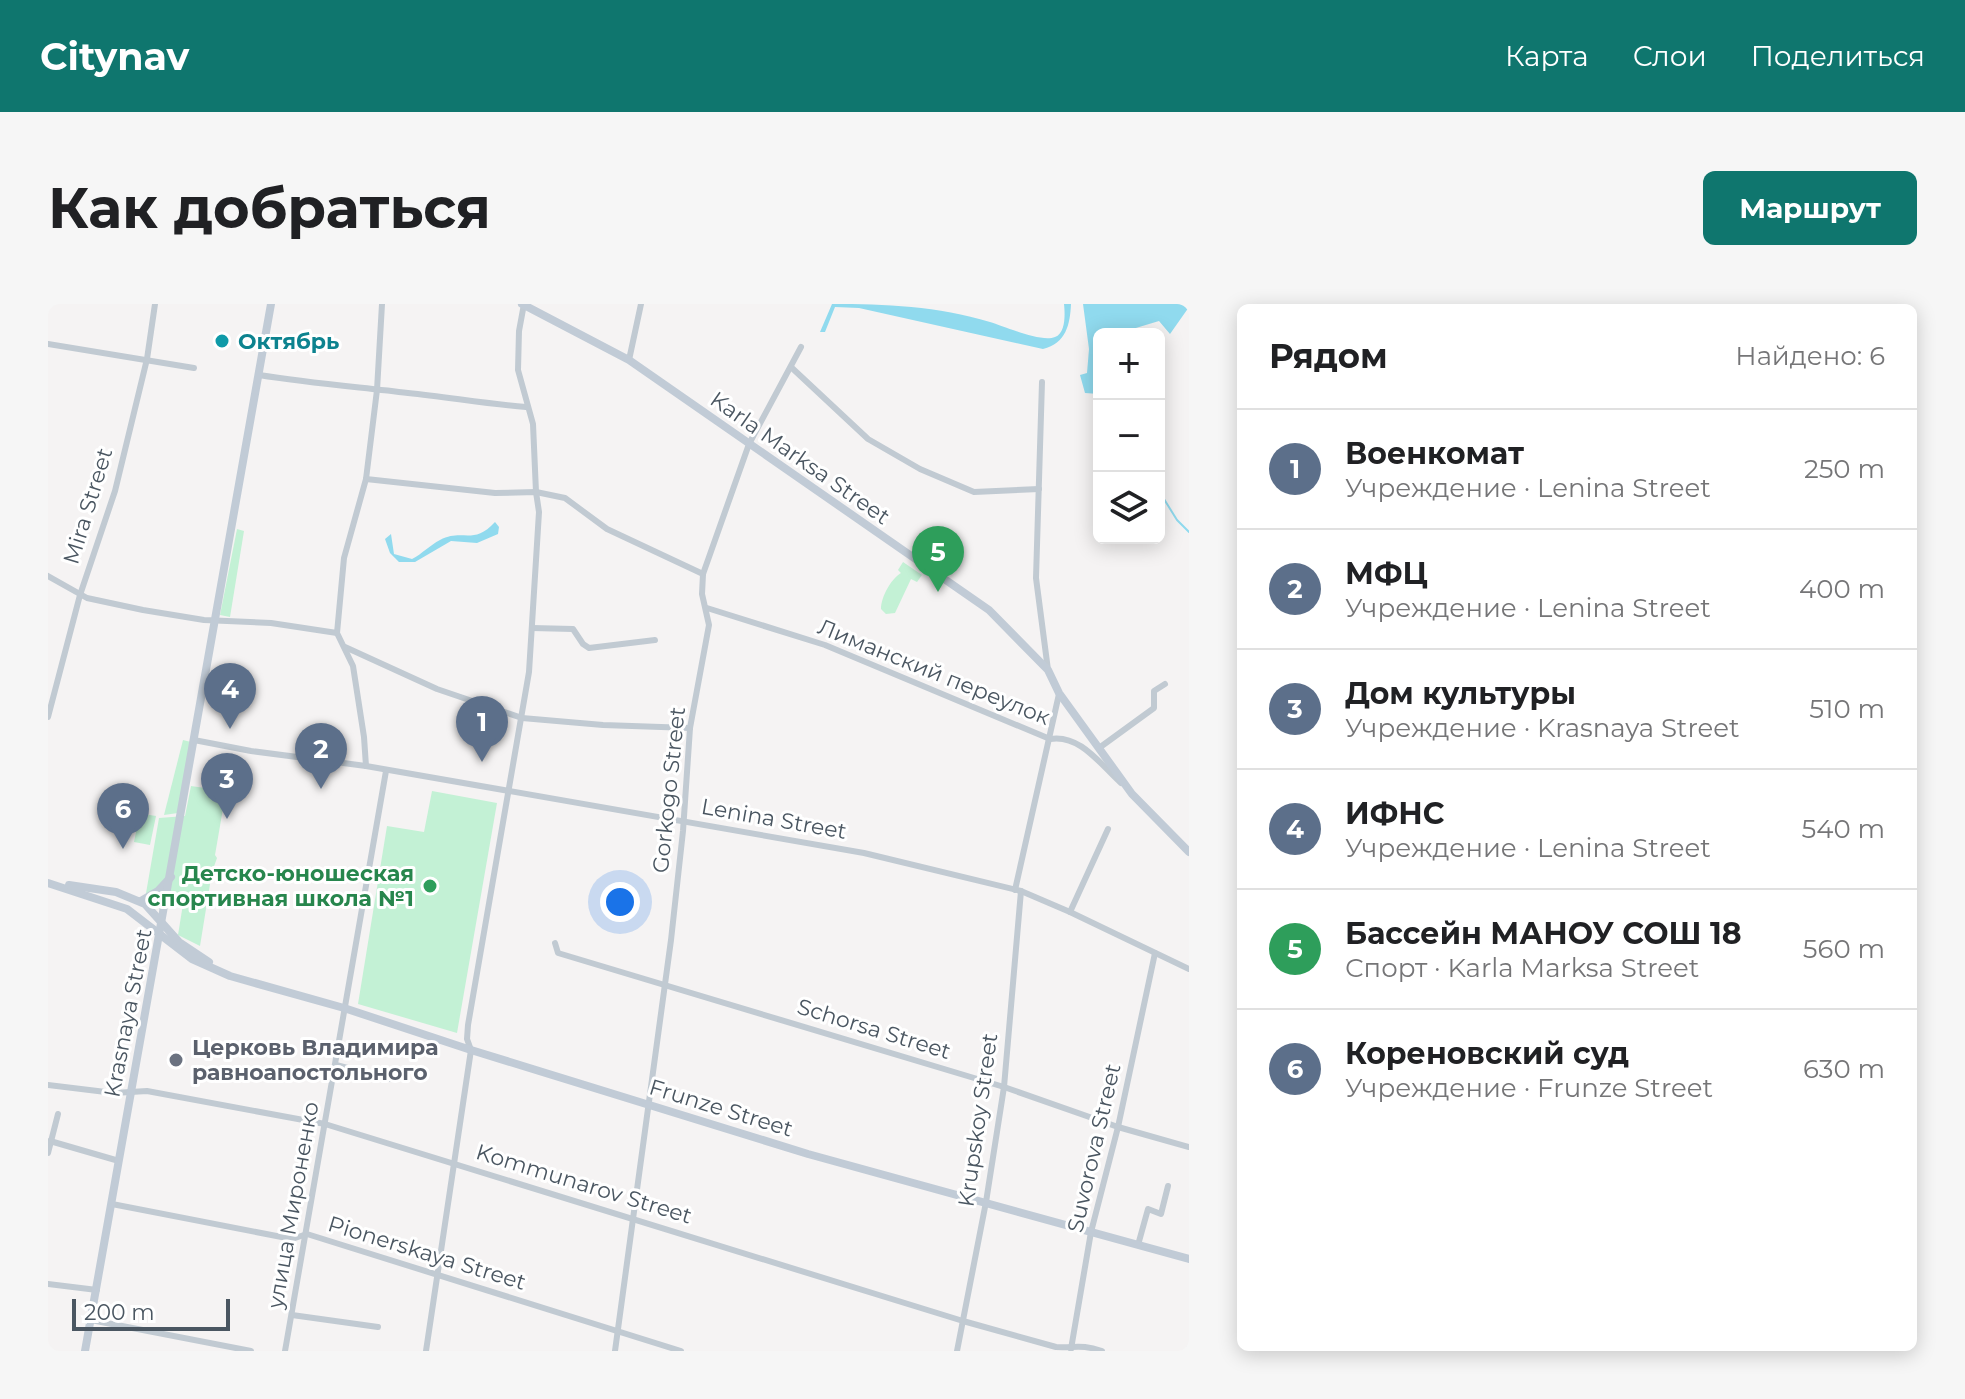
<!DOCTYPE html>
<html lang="ru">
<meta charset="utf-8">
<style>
body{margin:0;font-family:Montserrat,sans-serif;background:#f6f6f6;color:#202124}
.controls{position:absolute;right:24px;top:24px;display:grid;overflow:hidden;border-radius:12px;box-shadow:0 4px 20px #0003}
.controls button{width:72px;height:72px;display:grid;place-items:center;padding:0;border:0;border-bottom:2px solid #e0e0e0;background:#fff;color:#202124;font:40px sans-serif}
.scale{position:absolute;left:24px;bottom:20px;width:158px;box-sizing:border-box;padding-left:8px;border:4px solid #4a5661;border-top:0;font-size:22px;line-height:28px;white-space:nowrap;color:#4a5661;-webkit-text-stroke:6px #fff;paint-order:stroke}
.you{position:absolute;left:572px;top:598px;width:28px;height:28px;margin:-20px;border:6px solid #fff;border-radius:50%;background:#1a73e8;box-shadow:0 0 0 12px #1a73e833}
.badge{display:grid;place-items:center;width:52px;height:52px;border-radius:50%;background:#0f766e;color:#fff;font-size:26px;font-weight:700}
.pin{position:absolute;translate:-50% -66px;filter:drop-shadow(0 2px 4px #0008)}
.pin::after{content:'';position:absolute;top:42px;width:28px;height:24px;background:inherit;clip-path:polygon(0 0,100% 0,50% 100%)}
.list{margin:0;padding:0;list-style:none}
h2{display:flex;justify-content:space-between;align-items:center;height:104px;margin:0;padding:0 32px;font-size:34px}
h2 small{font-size:26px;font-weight:400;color:#757577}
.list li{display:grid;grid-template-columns:52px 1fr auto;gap:24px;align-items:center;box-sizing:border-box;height:120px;padding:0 32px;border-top:2px solid #e0e0e0}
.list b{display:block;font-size:30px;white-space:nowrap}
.list p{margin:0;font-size:26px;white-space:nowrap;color:#757577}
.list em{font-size:26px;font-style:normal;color:#757577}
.icon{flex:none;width:44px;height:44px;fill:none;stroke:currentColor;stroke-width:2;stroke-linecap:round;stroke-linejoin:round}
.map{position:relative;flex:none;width:1141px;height:1047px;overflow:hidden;border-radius:12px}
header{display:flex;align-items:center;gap:48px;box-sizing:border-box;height:112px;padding:0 40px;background:#0f766e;color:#fff}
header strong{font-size:38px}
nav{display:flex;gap:44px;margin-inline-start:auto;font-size:28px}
.intro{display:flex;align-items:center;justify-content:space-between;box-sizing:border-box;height:192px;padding:0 48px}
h1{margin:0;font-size:56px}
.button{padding:20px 36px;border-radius:12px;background:#0f766e;color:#fff;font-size:28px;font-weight:700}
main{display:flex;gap:48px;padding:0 48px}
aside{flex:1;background:#fff;border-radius:12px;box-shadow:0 4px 20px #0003}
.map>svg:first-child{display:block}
.green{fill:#c3f1d5}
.water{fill:#90daee}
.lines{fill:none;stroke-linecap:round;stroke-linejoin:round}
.stream{stroke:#90daee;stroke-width:2}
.minor{stroke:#c1cad2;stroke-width:6}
.secondary{stroke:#c1cbd6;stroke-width:8}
.culture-dot{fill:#0f9aa8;stroke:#fff;stroke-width:3}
.leisure-dot{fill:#2e9e5b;stroke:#fff;stroke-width:3}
.worship-dot{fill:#6b7280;stroke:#fff;stroke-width:3}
.labels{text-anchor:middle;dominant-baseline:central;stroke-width:6;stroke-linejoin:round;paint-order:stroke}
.culture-label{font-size:22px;font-weight:bold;fill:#0d838f;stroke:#fff;text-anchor:start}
.street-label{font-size:22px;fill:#4a5661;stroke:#fff}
.leisure-label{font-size:22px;font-weight:bold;fill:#27864d;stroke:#fff;text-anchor:end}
.worship-label{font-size:22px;font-weight:bold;fill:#5b616d;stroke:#fff;text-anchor:start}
</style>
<header>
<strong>Citynav</strong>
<nav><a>Карта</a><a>Слои</a><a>Поделиться</a></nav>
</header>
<div class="intro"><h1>Как добраться</h1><a class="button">Маршрут</a></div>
<main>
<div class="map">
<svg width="1141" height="1047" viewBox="0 0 1141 1047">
<rect width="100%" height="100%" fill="#f5f3f3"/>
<g class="green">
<polygon points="189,225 196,227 182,313 172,311"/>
<path d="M855,258L874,271L869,278L863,275L847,309L838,310L833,305C833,293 843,275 853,269L850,266Z"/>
<polygon points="135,436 143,438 130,509 116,511"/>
<polygon points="143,482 178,487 167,551 169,554 164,568 152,642 130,631 135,600 117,595 116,600 97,595 111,514 137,512"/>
<polygon points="384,487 449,499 409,729 310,700 339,522 376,528"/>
<polygon points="89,509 108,512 102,541 86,538 88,528 70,526 72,514 87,516"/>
</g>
<g class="water">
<path d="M784,0C837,0 890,2 942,18C956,22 993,39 1007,33C1018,29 1017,9 1016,0H1023C1022,21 1018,39 995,45L811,4L787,3L777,28H772Z"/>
<polygon points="1035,0 1141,0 1141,3 1122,30 1111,17 1068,30 1051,30 1051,90 1037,89 1032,71 1039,69 1041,45"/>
<path d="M447,218L451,223L450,230L429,239L403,237L367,258H351L342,249L337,235L343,230L346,250L364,255C374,250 382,241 392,236C415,224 425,242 447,218Z"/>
</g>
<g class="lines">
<polyline class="stream" points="1111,187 1129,216 1141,228"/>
<g class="minor">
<polyline points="0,40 146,64"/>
<polyline points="581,56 593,0"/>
<polyline points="744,64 820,135 872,165 926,188 991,185"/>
<path d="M211,71C261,79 310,83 360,89C400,93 438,100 478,103"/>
<polyline points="994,78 988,274 1000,366"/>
<polyline points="318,175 447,189 488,188 517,194 559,225 655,270"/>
<polyline points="0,272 39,294 95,306 156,316 223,319 289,329"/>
<path d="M659,304L777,341L1002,435C1032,430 1052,460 1073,479"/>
<polyline points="484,324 525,325 535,340 541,344 607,336"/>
<polyline points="297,343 389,385 474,414 555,421 642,424"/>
<polyline points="0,413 32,291 67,187 99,55 107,0"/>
<polyline points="146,436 203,447 318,462 816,549 973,587 1022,608 1141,665"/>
<polyline points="1051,444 1106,404 1106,387 1117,380"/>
<polyline points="318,462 316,433 305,362 289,329 296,254 318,175 329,86 334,0"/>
<polyline points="967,586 1011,390"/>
<polyline points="1022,608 1060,525"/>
<polyline points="507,639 510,649 956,783 1070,823 1141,843"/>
<polyline points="288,761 342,775"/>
<path d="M0,781L66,789L99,787L277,820L915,1017L1008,1043C1028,1044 1033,1040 1054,1047"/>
<polyline points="2,837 71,857"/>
<polyline points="0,849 10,810"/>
<polyline points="64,900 244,935 259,930 633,1047"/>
<polyline points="1090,941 1100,905 1113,910 1120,882"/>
<polyline points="0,980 49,986"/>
<polyline points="244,1011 330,1023"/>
<polyline points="43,1016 203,1047"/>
<polyline points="1023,1045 1043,928 1070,823 1107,649"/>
<polyline points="237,1047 338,467"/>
<polyline points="378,1047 423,746 419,735 420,721 481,368 491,208 488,188 485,120 470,66 471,27 476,0"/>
<polyline points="567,1047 623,636 635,527 642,424 661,321 654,290 655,270 701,140 753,43"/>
<polyline points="909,1047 938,898 956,783 973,587"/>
<polyline points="1141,1047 1141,1045"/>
</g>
<g class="secondary">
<polyline points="474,0 581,56 941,306 1000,366 1011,389 1084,490 1141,548"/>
<polyline points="0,579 79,605 144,655 182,672 296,704 423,746 760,850 1141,955"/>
<polyline points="21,581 68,588 97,600 131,638 161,658"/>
<polyline points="93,597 110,587 123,573"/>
<polyline points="37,1047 223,0"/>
</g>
</g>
<circle class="culture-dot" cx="174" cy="37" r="8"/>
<circle class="leisure-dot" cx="382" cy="582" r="8"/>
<circle class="worship-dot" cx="128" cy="756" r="8"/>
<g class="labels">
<g class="culture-label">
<text x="190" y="37">Октябрь</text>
</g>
<g class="street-label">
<text transform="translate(752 154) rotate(35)">Karla Marksa Street</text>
<text transform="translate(40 202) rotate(-73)">Mira Street</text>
<text transform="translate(886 368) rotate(22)">Лиманский переулок</text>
<text transform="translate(621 486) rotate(-84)">Gorkogo Street</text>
<text transform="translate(726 515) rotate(10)">Lenina Street</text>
<text transform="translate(80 709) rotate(-79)">Krasnaya Street</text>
<text transform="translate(826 725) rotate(17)">Schorsa Street</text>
<text transform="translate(673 804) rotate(17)">Frunze Street</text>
<text transform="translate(930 816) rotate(-82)">Krupskoy Street</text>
<text transform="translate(1046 844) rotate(-77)">Suvorova Street</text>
<text transform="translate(536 880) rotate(17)">Kommunarov Street</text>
<text transform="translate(245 901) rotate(-80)">улица Мироненко</text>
<text transform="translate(379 949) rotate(17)">Pionerskaya Street</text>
</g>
<g class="leisure-label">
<text x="366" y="569">Детско-юношеская<tspan x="366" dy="25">спортивная школа №1</tspan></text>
</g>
<g class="worship-label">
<text x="144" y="743">Церковь Владимира<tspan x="144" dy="25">равноапостольного</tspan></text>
</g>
</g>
</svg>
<div class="controls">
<button>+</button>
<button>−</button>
<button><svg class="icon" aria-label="layers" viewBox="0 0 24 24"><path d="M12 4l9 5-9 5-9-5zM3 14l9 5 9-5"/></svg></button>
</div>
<div class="scale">200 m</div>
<div class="you"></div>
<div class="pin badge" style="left:434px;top:458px;background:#5c6f8a">1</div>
<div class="pin badge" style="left:273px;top:485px;background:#5c6f8a">2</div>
<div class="pin badge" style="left:179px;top:515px;background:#5c6f8a">3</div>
<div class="pin badge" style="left:182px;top:425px;background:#5c6f8a">4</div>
<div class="pin badge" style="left:890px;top:288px;background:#2e9e5b">5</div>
<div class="pin badge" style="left:75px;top:545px;background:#5c6f8a">6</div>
</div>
<aside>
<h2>Рядом<small>Найдено: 6</small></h2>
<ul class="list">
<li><span class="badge" style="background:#5c6f8a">1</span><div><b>Военкомат</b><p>Учреждение · Lenina Street</p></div><em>250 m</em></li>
<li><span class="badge" style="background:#5c6f8a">2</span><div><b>МФЦ</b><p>Учреждение · Lenina Street</p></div><em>400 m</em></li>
<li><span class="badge" style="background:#5c6f8a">3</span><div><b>Дом культуры</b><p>Учреждение · Krasnaya Street</p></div><em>510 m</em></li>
<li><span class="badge" style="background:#5c6f8a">4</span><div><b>ИФНС</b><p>Учреждение · Lenina Street</p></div><em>540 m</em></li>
<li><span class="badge" style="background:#2e9e5b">5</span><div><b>Бассейн МАНОУ СОШ 18</b><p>Спорт · Karla Marksa Street</p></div><em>560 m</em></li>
<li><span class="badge" style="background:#5c6f8a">6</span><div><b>Кореновский суд</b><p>Учреждение · Frunze Street</p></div><em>630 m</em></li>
</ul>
</aside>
</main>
